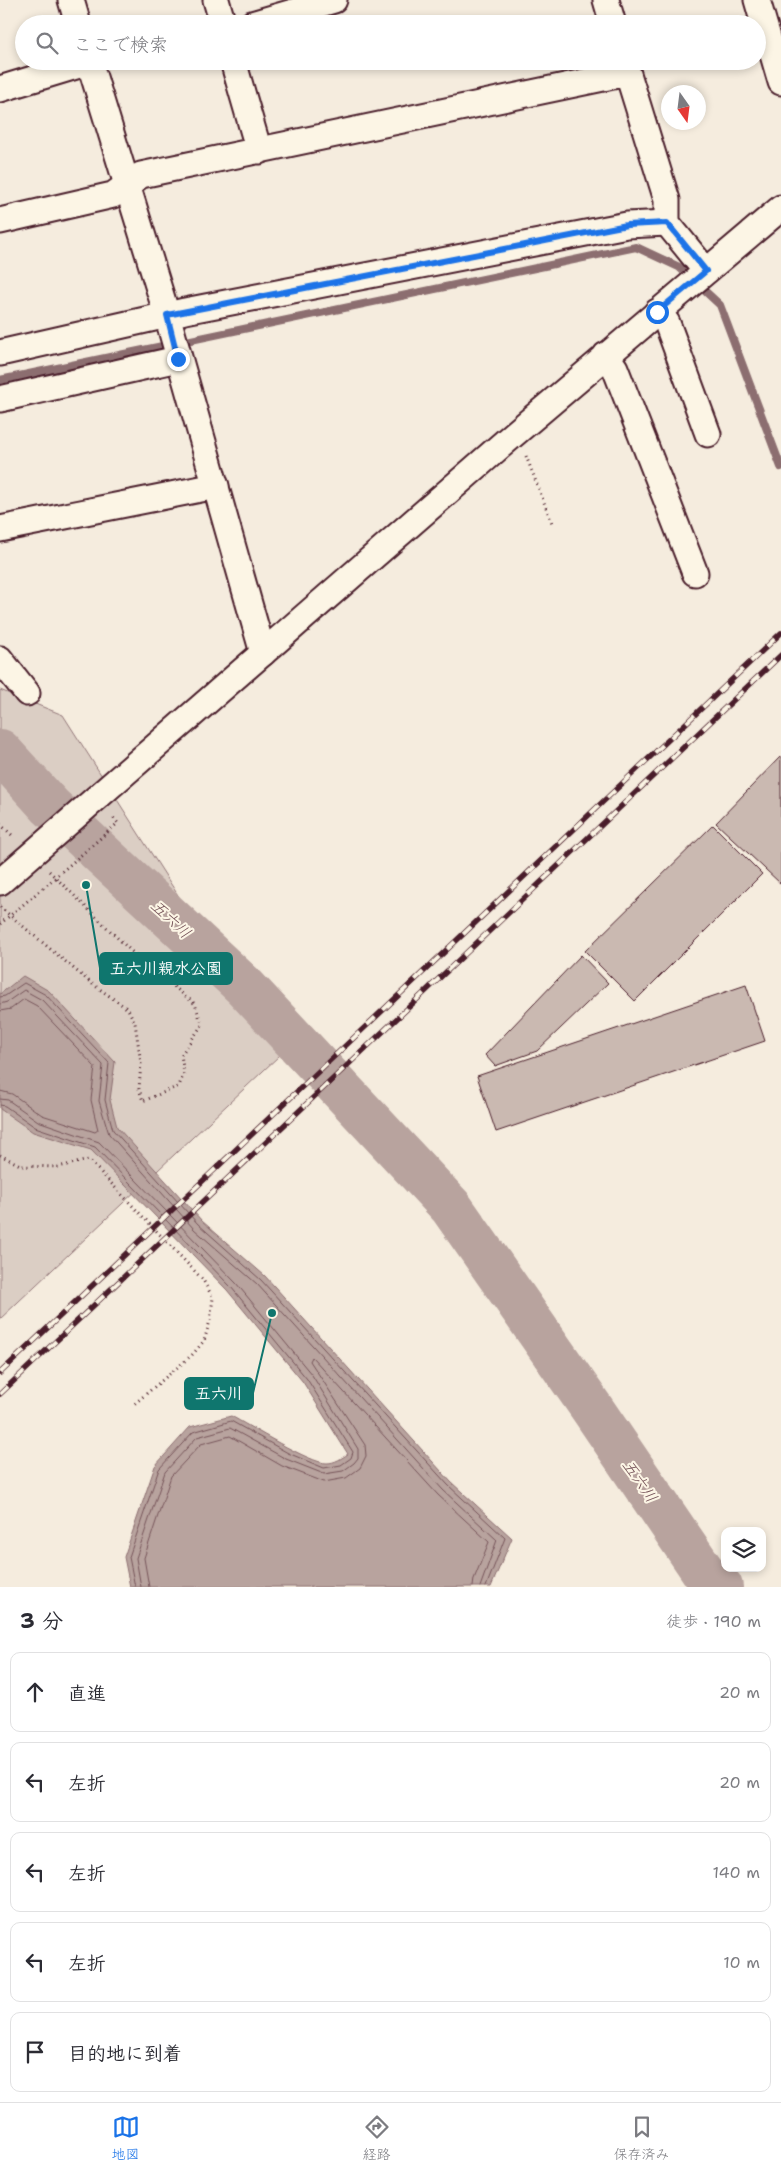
<!DOCTYPE html>
<html lang="ja">
<meta charset="utf-8">
<style>
body{margin:0;font-family:"Shantell Sans","Klee One",sans-serif;background:#f2f2f3;color:#2b2b33}
.controls{position:absolute;right:15px;bottom:15px;display:grid;overflow:hidden;border-radius:10px;box-shadow:0 2px 8px #0003}
.controls button{width:45px;height:45px;display:grid;place-items:center;padding:0;border:0;border-bottom:1px solid #e1e1e2;background:#fff;color:#2b2b33;font:25px sans-serif}
.compass{position:absolute;left:661px;top:85px;width:45px;height:45px;border-radius:50%;background:#fff;box-shadow:0 2px 8px #0003;rotate:166deg}
.stop{position:absolute;width:15px;height:15px;margin:-11px;border:4px solid #1a73e8;border-radius:50%;background:#fff}
.stop.end{background:#1a73e8;border-color:#fff;box-shadow:0 1px 5px #0008}
.list{margin:0;padding:0;list-style:none}
h2{display:flex;justify-content:space-between;align-items:center;height:65px;margin:0;padding:0 20px;font-size:21px}
h2 small{font-size:16px;font-weight:400;color:#7c7c81}
.list li{display:grid;grid-template-columns:32px 1fr auto;gap:15px;align-items:center;box-sizing:border-box;height:80px;margin:0 10px 10px;padding:0 10px;border:1px solid #e1e1e2;border-radius:10px}
.list b{display:block;font-size:19px;white-space:nowrap}
.list em{font-size:16px;font-style:normal;color:#7c7c81}
.icon{flex:none;width:28px;height:28px;fill:none;stroke:currentColor;stroke-width:2;stroke-linecap:round;stroke-linejoin:round}
.map{position:relative;flex:none;width:781px;height:1587px;overflow:hidden}
.search{position:absolute;background:#fff;box-shadow:0 2px 8px #0003;left:15px;right:15px;top:15px;height:55px;display:flex;align-items:center;gap:12px;box-sizing:border-box;padding:0 18px;border-radius:28px;color:#7c7c81;font-size:19px}
.sheet{height:515px;background:#fff}
nav{display:flex;justify-content:space-around;align-items:center;box-sizing:border-box;height:70px;border-top:1px solid #e1e1e2;background:#fff;font-size:14px;color:#7c7c81}
nav a{display:grid;justify-items:center;gap:2px}
nav .on{color:#1a73e8}
.map>svg:first-child{display:block}
.green{fill:#dbcec4;stroke:#927678}
.water{fill:#b8a39e;stroke:#8c6e70}
.lines{fill:none;stroke-linecap:round;stroke-linejoin:round}
.shore{stroke:#765459;stroke-width:1}
.stream{stroke:#8c6e70;stroke-width:8}
.river{stroke:#b8a39e;stroke-width:44}
.building{fill:#cab9b1;stroke:#4a1f2b}
.minor-casing{stroke:#4a1f2b;stroke-width:29}
.path{stroke:#4a1f2b;stroke-width:3;stroke-dasharray:1 4;stroke-linecap:butt}
.minor{stroke:#fcf5e5;stroke-width:25}
.rail-casing{stroke:#4a1f2b;stroke-width:5.5}
.rail{stroke:#fcf5e5;stroke-width:4;stroke-dasharray:11;stroke-linecap:butt}
.path-bridge{stroke:#4a1f2b;stroke-width:3;stroke-dasharray:1 4;stroke-linecap:butt}
.route{stroke:#1a73e8;stroke-width:6}
.labels{text-anchor:middle;dominant-baseline:central;stroke-width:4;stroke-linejoin:round;paint-order:stroke}
.water-label{font-size:16px;font-style:italic;fill:#704d53;stroke:#fcf5e5}
.leader{fill:none;stroke:#0f766e;stroke-width:2}
.callout-dot{fill:#0f766e;stroke:#fcf5e5;stroke-width:2}
.callout{fill:#0f766e;stroke:#0f766e;stroke-width:2}
.callout-label{font-size:16px;text-anchor:middle;font-weight:bold;fill:#fff}
</style>
<div class="map">
<svg width="781" height="1587" viewBox="0 0 781 1587">
<rect width="100%" height="100%" fill="#f5ecde"/>
<filter id="ink" filterUnits="userSpaceOnUse"><feTurbulence type="fractalNoise" baseFrequency=".02" numOctaves="2"/><feDisplacementMap in="SourceGraphic" scale="10" xChannelSelector="R" yChannelSelector="G"/><feConvolveMatrix kernelMatrix="1 2 1 2 8 2 1 2 1" color-interpolation-filters="sRGB"/></filter>
<g filter="url(#ink)">
<polygon class="green" points="0,690 63,715 280,1055 0,1319"/>
<path class="water" d="M23,976L49,991L115,1062L110,1100L117,1127L202,1221L265,1276L451,1482L512,1538L491,1587H130L124,1557L155,1466L190,1427L231,1416C248,1425 311,1464 327,1463C335,1463 342,1458 348,1454L303,1382L227,1290L91,1150L33,1132L0,1109V994Z"/>
<g class="lines">
<g class="shore">
<polyline points="0,997 5,996 24,983 46,995 109,1063 105,1100 113,1130 198,1224 261,1280 448,1485 505,1538 486,1587"/>
<polyline points="0,1004 7,1002 24,990 42,1000 103,1065 99,1101 109,1134 194,1229 257,1284 443,1490 497,1540 480,1587"/>
<polyline points="0,1011 11,1009 24,999 37,1006 95,1067 91,1100 98,1130 95,1132 42,1115 12,1094 0,1091"/>
<polyline points="0,1099 8,1100 38,1121 99,1142 236,1283 312,1375 358,1449 358,1458 354,1463 343,1471 324,1474 286,1459 230,1428 197,1437 165,1472 136,1558 141,1587"/>
<polyline points="0,1105 5,1106 35,1127 95,1147 231,1287 307,1379 353,1452 351,1458 341,1465 324,1468 288,1453 231,1421 193,1432 159,1469 129,1557 135,1587"/>
<polyline points="149,1587 144,1558 171,1476 201,1444 230,1436 282,1466 324,1482 346,1478 360,1468 366,1456 365,1445 310,1361 312,1357 438,1495 489,1542 474,1579 473,1587"/>
</g>
<polyline class="stream" points="0,380 636,247 679,267 720,305 781,467"/>
<polyline class="river" points="0,751 50,806 245,987 451,1207 591,1407 711,1583 721,1587"/>
</g>
<g class="building">
<polygon points="781,756 781,884 716,823"/>
<polygon points="713,825 762,874 635,1001 585,951"/>
<polygon points="581,955 608,983 537,1051 495,1066 485,1055"/>
<polygon points="746,985 765,1041 496,1132 477,1076"/>
</g>
<g class="lines">
<defs>
<g id="minor">
<polyline points="71,0 78,24"/>
<polyline points="216,0 223,24"/>
<polyline points="606,0 613,24"/>
<polyline points="757,0 781,82"/>
<polyline points="252,24 334,0"/>
<polyline points="89,61 167,315 263,653"/>
<polyline points="233,61 259,151"/>
<polyline points="624,61 667,200 667,223 706,271"/>
<polyline points="0,89 89,62"/>
<polyline points="0,221 113,195 141,175 627,73"/>
<polyline points="657,312 667,323 708,434"/>
<polyline points="0,353 185,311 627,225 667,223"/>
<polyline points="606,355 615,368 695,573"/>
<polyline points="0,399 178,359"/>
<polyline points="0,529 216,486"/>
<polyline points="0,659 27,693"/>
<polyline points="0,882 513,435 781,208"/>
</g>
</defs>
<use href="#minor" class="minor-casing"/>
<g class="path">
<polyline points="526,456 552,523"/>
<polyline points="0,824 14,837"/>
<polyline points="43,888 118,823 111,815"/>
<polyline points="0,907 91,983 128,1009 135,1023 141,1063 139,1089 143,1101 179,1086 184,1073 181,1055 202,1025 195,1004 131,951 49,871"/>
<polyline points="0,1155 22,1166 58,1167 89,1160 203,1280 213,1298 210,1321 204,1341 192,1355 133,1405"/>
</g>
<use href="#minor" class="minor"/>
<defs>
<g id="rail">
<polyline points="0,1373 781,633"/>
<polyline points="0,1394 781,655"/>
</g>
</defs>
<use href="#rail" class="rail-casing"/>
<use href="#rail" class="rail"/>
<polyline class="path-bridge" points="0,924 43,888"/>
</g>
</g>
<g class="lines" filter="url(#ink)">
<polyline class="route" points="178,359 167,315 627,225 667,223 706,271 657,312"/>
</g>
<g class="labels">
<g class="water-label">
<text transform="translate(171 919) rotate(43)">五六川</text>
<text transform="translate(640 1481) rotate(55)">五六川</text>
</g>
</g>
<path class="leader" d="M86 885L100 968M272 1313L253 1393"/>
<g class="callout-dot">
<circle cx="86" cy="885" r="5"/>
<circle cx="272" cy="1313" r="5"/>
</g>
<g class="callout">
<rect x="100" y="953" width="132" height="31" rx="5"/>
<rect x="185" y="1378" width="68" height="31" rx="5"/>
</g>
<g class="callout-label">
<text x="166" y="974">五六川親水公園</text>
<text x="219" y="1399">五六川</text>
</g>
</svg>
<div class="controls">
<button><svg class="icon" aria-label="layers" viewBox="0 0 24 24"><path d="M12 4l9 5-9 5-9-5zM3 14l9 5 9-5"/></svg></button>
</div>
<svg class="compass" viewBox="-18 -18 36 36"><path d="M0-13l5 13h-10z" fill="#e53935"/><path d="M0 13l5-13h-10z" fill="#7c7c81"/></svg>
<div class="stop" style="left:657px;top:312px"></div>
<div class="stop end" style="left:178px;top:359px"></div>
<div class="search"><svg class="icon" aria-label="search" viewBox="0 0 24 24"><circle cx="10" cy="10" r="6"/><path d="M15 15l6 6"/></svg>ここで検索</div>
</div>
<section class="sheet">
<h2>3 分<small>徒歩 · 190 m</small></h2>
<ul class="list">
<li><svg class="icon" aria-label="ahead" viewBox="0 0 24 24"><path d="M12 20V5M6 11l6-6 6 6"/></svg><div><b>直進</b></div><em>20 m</em></li>
<li><svg class="icon" aria-label="left" viewBox="0 0 24 24"><path d="M17 20v-9H6M10 6l-5 5 5 5"/></svg><div><b>左折</b></div><em>20 m</em></li>
<li><svg class="icon" aria-label="left" viewBox="0 0 24 24"><path d="M17 20v-9H6M10 6l-5 5 5 5"/></svg><div><b>左折</b></div><em>140 m</em></li>
<li><svg class="icon" aria-label="left" viewBox="0 0 24 24"><path d="M17 20v-9H6M10 6l-5 5 5 5"/></svg><div><b>左折</b></div><em>10 m</em></li>
<li><svg class="icon" aria-label="arrive" viewBox="0 0 24 24"><path d="M6 21V4h12l-3 4 3 4H6"/></svg><div><b>目的地に到着</b></div></li>
</ul>
</section>
<nav>
<a class="on"><svg class="icon" aria-label="map" viewBox="0 0 24 24"><path d="M3 6l6-2 6 2 6-2v14l-6 2-6-2-6 2zM9 4v14M15 6v14"/></svg>地図</a>
<a><svg class="icon" aria-label="directions" viewBox="0 0 24 24"><path d="M12 3l9 9-9 9-9-9zM9 14v-3h6M13 9l2 2-2 2"/></svg>経路</a>
<a><svg class="icon" aria-label="saved" viewBox="0 0 24 24"><path d="M7 4h10v16l-5-4-5 4z"/></svg>保存済み</a>
</nav>
